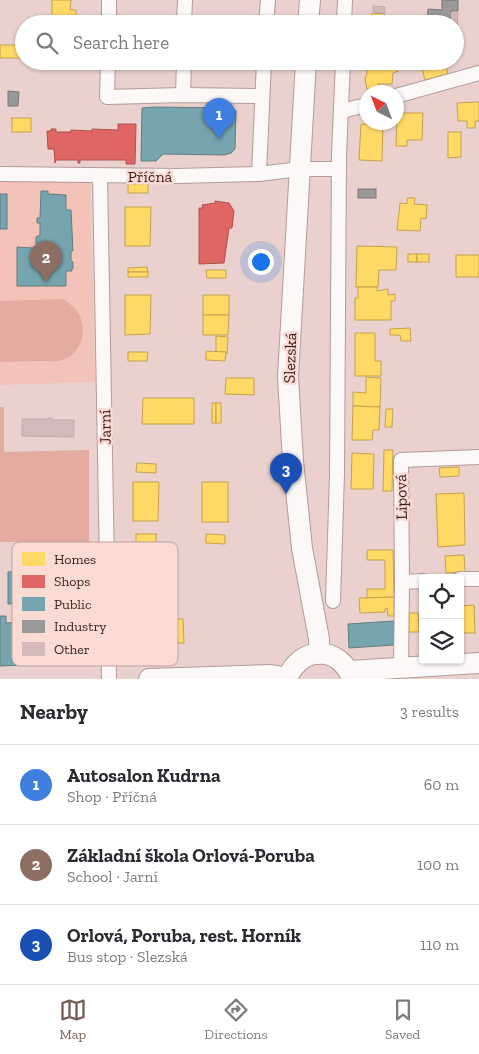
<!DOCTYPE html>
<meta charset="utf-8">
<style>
body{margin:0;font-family:"Zilla Slab",serif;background:#f7f7f7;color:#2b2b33}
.controls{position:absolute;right:15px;bottom:15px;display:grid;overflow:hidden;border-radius:5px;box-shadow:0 1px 4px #0004}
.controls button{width:45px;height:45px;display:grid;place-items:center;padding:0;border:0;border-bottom:1px solid #e1e1e2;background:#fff;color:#2b2b33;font:25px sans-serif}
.compass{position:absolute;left:359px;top:85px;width:45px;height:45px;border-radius:50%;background:#fff;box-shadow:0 1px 4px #0004;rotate:318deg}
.you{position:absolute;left:260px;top:261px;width:18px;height:18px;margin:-12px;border:4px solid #fff;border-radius:50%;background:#1a73e8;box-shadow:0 0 0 8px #1a73e833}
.badge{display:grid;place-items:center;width:32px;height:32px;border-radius:50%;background:#765c57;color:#fff;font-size:16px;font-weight:700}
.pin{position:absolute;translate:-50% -41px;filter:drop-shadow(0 1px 2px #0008)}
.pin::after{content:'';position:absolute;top:26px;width:18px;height:15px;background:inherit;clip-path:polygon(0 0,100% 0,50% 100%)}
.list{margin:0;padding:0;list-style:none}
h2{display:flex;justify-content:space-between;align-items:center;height:65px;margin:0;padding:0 20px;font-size:21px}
h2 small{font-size:16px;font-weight:400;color:#7c7c81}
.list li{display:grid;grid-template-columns:32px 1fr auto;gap:15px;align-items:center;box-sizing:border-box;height:80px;padding:0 20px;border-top:1px solid #e1e1e2}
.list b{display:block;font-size:19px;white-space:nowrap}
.list p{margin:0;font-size:16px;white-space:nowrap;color:#7c7c81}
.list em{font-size:16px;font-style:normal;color:#7c7c81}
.icon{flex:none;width:28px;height:28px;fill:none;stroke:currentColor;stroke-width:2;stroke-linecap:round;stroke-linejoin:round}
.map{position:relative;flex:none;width:479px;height:679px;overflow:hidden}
.search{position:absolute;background:#fff;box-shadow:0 1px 4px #0004;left:15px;right:15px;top:15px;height:55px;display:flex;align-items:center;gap:12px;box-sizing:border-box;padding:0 18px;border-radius:28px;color:#7c7c81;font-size:19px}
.sheet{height:305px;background:#fff}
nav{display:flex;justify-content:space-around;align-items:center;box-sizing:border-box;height:70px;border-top:1px solid #e1e1e2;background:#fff;font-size:14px;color:#7c7c81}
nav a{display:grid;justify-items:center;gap:2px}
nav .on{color:#765c57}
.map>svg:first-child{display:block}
.built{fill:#f3c3ba}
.green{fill:#e4aba0}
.homes{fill:#ffd966;stroke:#c3a14e}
.shops{fill:#e06666;stroke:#ae504e}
.public{fill:#76a5af;stroke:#637c81}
.industry{fill:#999;stroke:#7c7472}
.building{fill:#d3b9b8;stroke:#c4aaaa}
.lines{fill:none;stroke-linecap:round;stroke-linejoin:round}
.street-casing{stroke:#b39b97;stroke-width:16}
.secondary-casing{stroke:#b39b97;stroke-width:22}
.street{stroke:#fcf8f8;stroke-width:14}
.secondary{stroke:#fcf8f8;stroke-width:20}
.labels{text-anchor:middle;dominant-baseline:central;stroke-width:5;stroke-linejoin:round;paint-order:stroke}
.street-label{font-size:16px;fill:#381d17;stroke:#fadbd4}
.key{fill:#fadbd4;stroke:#c0a29b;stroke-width:1}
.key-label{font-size:14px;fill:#381d17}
</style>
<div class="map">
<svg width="479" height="679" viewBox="0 0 479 679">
<rect width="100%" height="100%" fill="#ead1cd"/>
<polygon class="built" points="90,179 95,382 0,385 0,182"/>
<g class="green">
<path d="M63,299C75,307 83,315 83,330C83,342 75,357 62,360C57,362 49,361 43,361C29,361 14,362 0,362V301Z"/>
<polygon points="0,407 4,407 4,452 89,450 89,542 0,542"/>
</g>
<g class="homes">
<polygon points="52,0 71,0 70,10 76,10 76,24 52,24"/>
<polygon points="373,13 385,14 384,24 369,24 370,16"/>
<rect x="0" y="45" width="24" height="13"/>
<polygon points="366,61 393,61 393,65 399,66 398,71 393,73 392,84 378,84 377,90 367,89 365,79 367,74"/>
<polygon points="445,63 448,74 425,80 422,69"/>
<polygon points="479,102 479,121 475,121 475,128 467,128 467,121 458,121 457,103"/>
<polygon points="397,113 423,113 422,140 407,140 407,146 396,146"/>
<rect x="12" y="118" width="19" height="14"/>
<polygon points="361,124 383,125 382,161 359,160"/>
<polygon points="448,132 461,132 461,157 448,158"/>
<rect x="128" y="184" width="20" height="9"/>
<polygon points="407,198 415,198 414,204 427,205 426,219 421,218 420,231 397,230 400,203 407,204"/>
<polygon points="125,207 151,207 150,246 125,246"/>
<polygon points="357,246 397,247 396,270 379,270 378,287 356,287"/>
<rect x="408" y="254" width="9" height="8"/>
<rect x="417" y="254" width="12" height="8"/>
<rect x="456" y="255" width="23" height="22"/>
<polygon points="147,267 148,272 128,272 128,268"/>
<polygon points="206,270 226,270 226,278 207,278"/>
<rect x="128" y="272" width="20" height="5"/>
<polygon points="358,287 377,287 377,291 388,289 388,295 395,294 395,301 391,301 391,320 355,320 355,298 358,298"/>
<polygon points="125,295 151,295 150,334 125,335"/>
<rect x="203" y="295" width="26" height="20"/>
<polygon points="203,315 229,315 228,335 203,335"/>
<polygon points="410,328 411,341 401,341 400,335 390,335 390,329"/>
<polygon points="355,333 375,333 375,361 381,361 381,376 355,376"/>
<polygon points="216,336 228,337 227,354 226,352 216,352"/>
<polygon points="206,351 226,352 225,361 206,360"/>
<polygon points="128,352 148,352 147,361 128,361"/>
<polygon points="366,377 381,378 380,407 353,406 353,392 366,393"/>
<polygon points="226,378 254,378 254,395 225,394"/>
<polygon points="143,398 194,398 194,424 142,424"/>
<rect x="212" y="403" width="4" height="20"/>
<rect x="216" y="403" width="5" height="20"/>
<polygon points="353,406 380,407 379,430 373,430 372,440 352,440"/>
<polygon points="386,409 393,409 392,427 385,427"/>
<polygon points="384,450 393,450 392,491 383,491"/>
<polygon points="352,453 374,454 373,489 351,489"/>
<polygon points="137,463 156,464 156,473 136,472"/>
<polygon points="459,467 459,476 440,477 439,468"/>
<polygon points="133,482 159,482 158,521 133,521"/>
<rect x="202" y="482" width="26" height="40"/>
<polygon points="464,493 465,545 438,547 436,494"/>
<rect x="136" y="534" width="20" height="9"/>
<polygon points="206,534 225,535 225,544 206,543"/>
<polygon points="367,550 393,550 394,597 367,598 367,589 385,589 385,560 367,560"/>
<polygon points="464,555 465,572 446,573 445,556"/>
<polygon points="394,597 394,616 388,616 387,608 385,609 385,612 360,613 359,598"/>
<polygon points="474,605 475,633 460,633 460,606"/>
<polygon points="409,613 418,613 419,632 409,632"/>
<polygon points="183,619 184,643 144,644 143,620"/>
</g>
<g class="shops">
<polygon points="118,124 136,124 135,164 126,164 126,160 80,160 80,163 78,163 78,160 56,160 55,163 54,149 48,149 47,131 51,131 51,129 56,129 56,132 71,132 71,130 92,131 92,129 118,130"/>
<polygon points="215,201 229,203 234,211 232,228 229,228 224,263 199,264 199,208 203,208 202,205 215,203"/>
</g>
<g class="public">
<polygon points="154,107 233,108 236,111 235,149 231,153 224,155 163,154 156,161 141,161 142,108"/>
<polygon points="41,191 48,191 48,194 66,195 66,210 71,210 73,251 71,251 71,261 73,262 73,269 71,269 72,271 66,271 66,286 17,286 17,247 33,248 33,259 45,259 45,251 40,251 40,246 36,244 36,237 40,235 40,223 37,223 37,218 40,218"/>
<rect x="0" y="194" width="7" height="35"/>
<polygon points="22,571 23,582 29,581 30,603 8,604 8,572"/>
<polygon points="0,616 6,616 6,623 22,622 24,665 0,666"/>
<polygon points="394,621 394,645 349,648 348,624"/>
</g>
<g class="industry">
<polygon points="442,0 458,0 458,11 451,11 450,24 427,24 428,9 442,10"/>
<polygon points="8,91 19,92 18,106 8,106"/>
<rect x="358" y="189" width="18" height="9"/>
</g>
<g class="building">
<polygon points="373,6 385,7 385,13 373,12"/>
<polygon points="451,13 458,13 456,46 455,24 451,24"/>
<polygon points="48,418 52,418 52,420 74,420 74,437 22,436 22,419 48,419"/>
</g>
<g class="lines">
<defs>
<g id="street">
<polyline points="109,24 109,0"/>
<polyline points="184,24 185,0"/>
<polyline points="266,24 268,0"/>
<polyline points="344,24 345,0"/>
<polyline points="108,61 107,97 183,95 262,96"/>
<polyline points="183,95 184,61"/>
<polyline points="396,96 479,73"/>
<polyline points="342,111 366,105"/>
<polyline points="0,174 177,176 259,174 300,169 339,169"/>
<polyline points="259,174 264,61"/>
<polyline points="100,176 109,679"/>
<polyline points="460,579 479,579"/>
<polyline points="402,582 423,581"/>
<polyline points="333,601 337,474 339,155 343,61"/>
<polyline points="401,667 402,582 401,460 479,457"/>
</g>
<g id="secondary">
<polyline points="308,24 310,0"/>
<polyline points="306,61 288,377 293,461 302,548 319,639 319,654"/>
<polyline points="349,671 479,663"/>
<polyline points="149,679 271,675 288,678"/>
<path d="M287,679C300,645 340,645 352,679"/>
</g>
</defs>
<use href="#street" class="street-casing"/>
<use href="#secondary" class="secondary-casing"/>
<use href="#street" class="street"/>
<use href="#secondary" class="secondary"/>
</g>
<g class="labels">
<g class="street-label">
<text x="150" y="176">Příčná</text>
<text transform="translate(290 358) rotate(-88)">Slezská</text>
<text transform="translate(105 427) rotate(-91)">Jarní</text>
<text transform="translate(401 497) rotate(-91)">Lipová</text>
</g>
</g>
<rect x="12" y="542" width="166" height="124" rx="8" class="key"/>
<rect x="22" y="552" width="23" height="14" fill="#ffd966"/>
<rect x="22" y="575" width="23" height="13" fill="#e06666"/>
<rect x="22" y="597" width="23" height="14" fill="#76a5af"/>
<rect x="22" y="620" width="23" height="13" fill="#999"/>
<rect x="22" y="642" width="23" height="14" fill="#d3b9b8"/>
<g class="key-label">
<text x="54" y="564">Homes</text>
<text x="54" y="586">Shops</text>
<text x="54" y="609">Public</text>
<text x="54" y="631">Industry</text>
<text x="54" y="654">Other</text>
</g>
</svg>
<div class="controls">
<button><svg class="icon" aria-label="locate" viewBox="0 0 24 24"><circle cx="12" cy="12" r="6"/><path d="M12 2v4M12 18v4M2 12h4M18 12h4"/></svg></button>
<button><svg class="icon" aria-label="layers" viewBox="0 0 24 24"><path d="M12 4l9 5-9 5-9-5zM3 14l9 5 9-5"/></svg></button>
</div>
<svg class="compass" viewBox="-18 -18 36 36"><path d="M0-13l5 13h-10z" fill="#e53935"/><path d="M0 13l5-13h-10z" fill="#7c7c81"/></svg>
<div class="you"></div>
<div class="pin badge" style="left:219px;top:139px;background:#3f7fe0">1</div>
<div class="pin badge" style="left:46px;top:282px;background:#8d6e63">2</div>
<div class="pin badge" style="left:286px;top:494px;background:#1a4fb4">3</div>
<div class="search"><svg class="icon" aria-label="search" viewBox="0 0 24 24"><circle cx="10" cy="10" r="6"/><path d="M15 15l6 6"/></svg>Search here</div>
</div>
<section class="sheet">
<h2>Nearby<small>3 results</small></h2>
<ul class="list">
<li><span class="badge" style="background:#3f7fe0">1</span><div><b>Autosalon Kudrna</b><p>Shop · Příčná</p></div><em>60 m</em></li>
<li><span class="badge" style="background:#8d6e63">2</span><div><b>Základní škola Orlová-Poruba</b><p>School · Jarní</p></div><em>100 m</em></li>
<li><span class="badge" style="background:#1a4fb4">3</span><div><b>Orlová, Poruba, rest. Horník</b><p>Bus stop · Slezská</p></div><em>110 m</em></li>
</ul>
</section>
<nav>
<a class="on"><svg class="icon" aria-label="map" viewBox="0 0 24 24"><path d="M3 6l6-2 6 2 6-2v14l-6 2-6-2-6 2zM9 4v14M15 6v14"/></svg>Map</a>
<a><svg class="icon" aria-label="directions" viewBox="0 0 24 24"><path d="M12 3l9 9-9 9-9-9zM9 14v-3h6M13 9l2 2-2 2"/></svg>Directions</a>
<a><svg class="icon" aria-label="saved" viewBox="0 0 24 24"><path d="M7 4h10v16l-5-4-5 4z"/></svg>Saved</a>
</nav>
